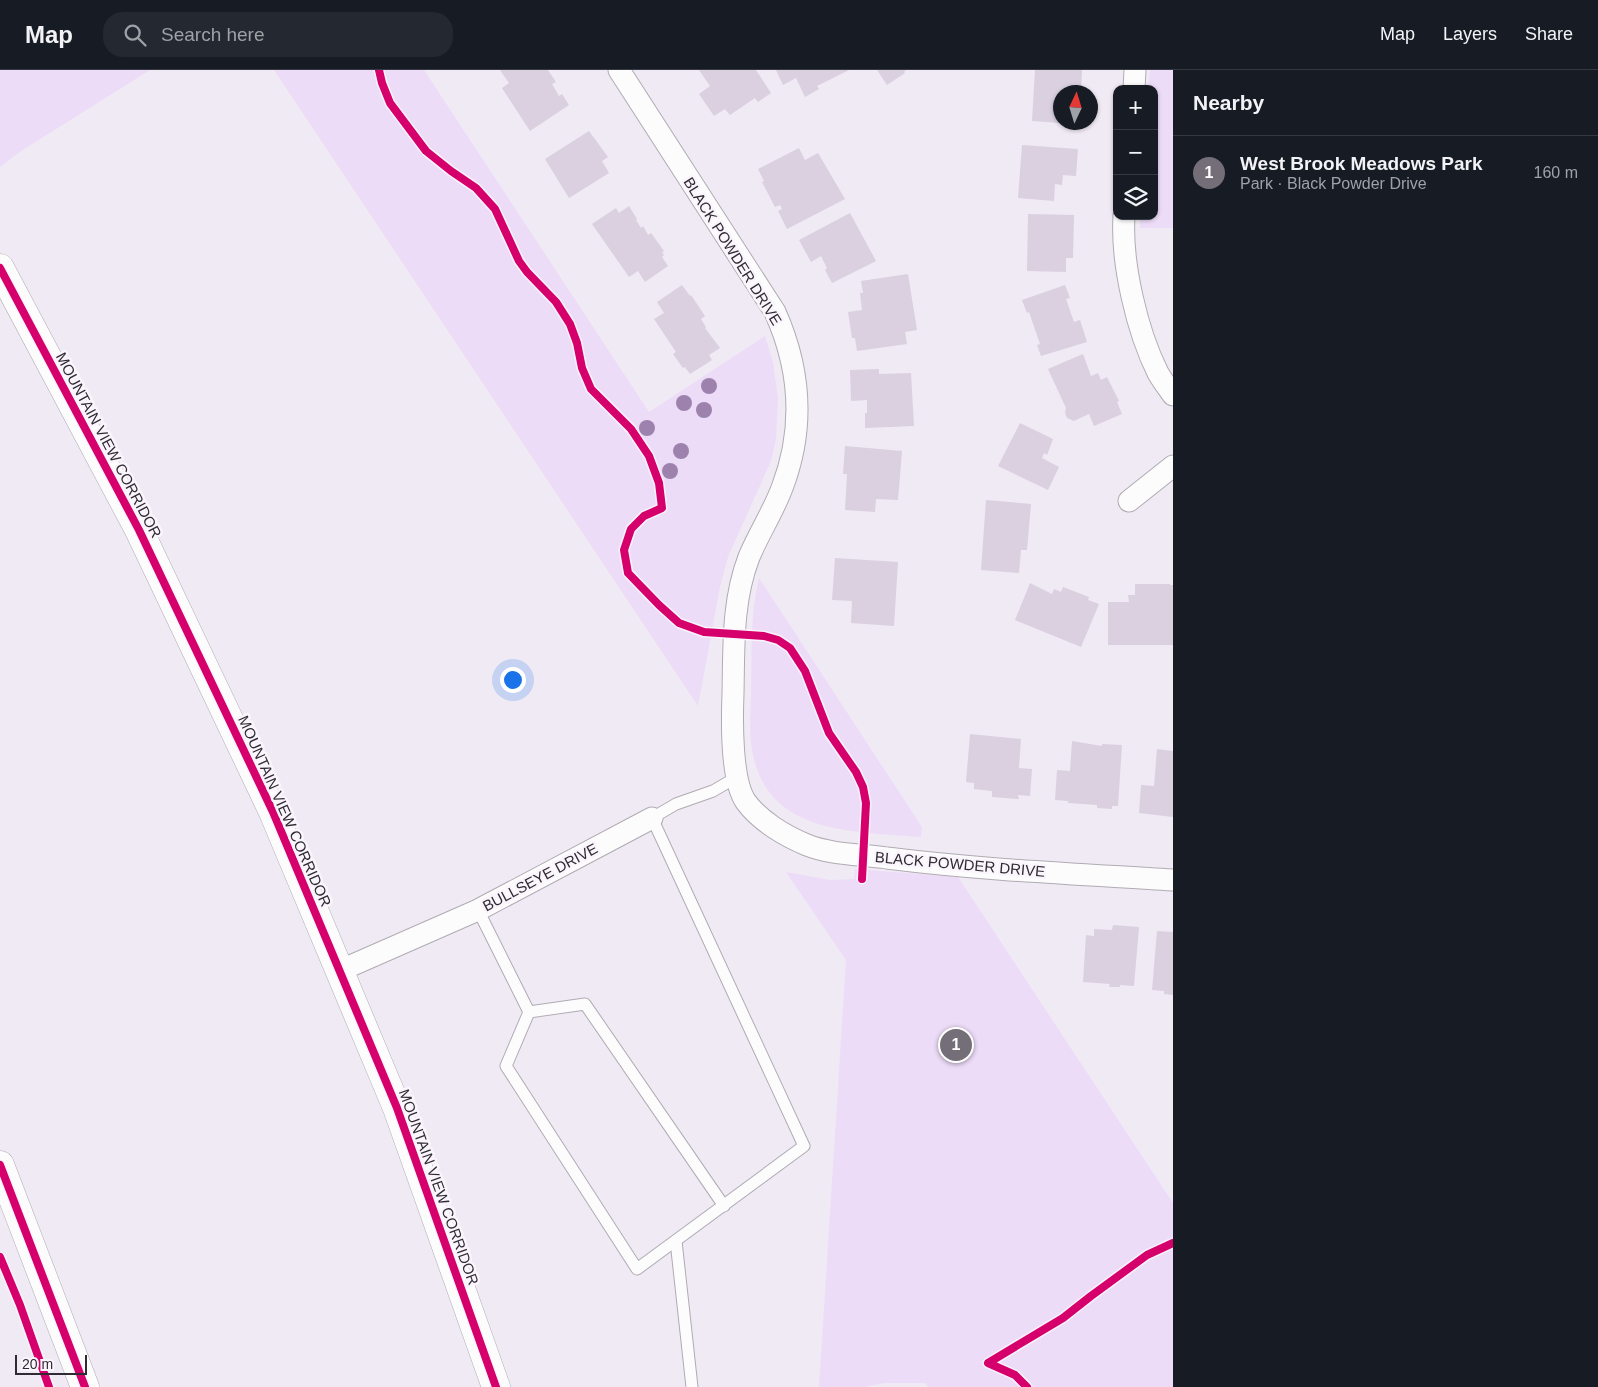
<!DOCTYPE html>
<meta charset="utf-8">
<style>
body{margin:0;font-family:Helvetica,sans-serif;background:#242831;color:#f1f3f6}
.controls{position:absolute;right:15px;top:15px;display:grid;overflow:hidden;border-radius:10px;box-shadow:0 1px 4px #0004}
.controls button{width:45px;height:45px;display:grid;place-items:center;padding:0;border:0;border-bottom:1px solid #363941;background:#171b24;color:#f1f3f6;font:25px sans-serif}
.compass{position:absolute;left:1053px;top:15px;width:45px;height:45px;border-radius:50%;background:#171b24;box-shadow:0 1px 4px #0004;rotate:4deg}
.scale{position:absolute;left:15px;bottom:12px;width:72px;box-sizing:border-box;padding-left:5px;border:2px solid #302b33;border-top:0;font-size:14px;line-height:18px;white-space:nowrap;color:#302b33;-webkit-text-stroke:4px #faf5fd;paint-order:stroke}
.you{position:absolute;left:512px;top:609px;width:18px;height:18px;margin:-12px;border:4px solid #fff;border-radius:50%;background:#1a73e8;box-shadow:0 0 0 8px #1a73e833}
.badge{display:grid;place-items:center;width:32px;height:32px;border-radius:50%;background:#736e77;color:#fff;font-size:16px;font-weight:700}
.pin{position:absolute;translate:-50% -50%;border:2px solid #fff;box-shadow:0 1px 5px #0006}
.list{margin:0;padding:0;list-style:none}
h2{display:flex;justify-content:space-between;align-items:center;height:65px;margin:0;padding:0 20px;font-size:21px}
h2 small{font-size:16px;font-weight:400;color:#9ea1a6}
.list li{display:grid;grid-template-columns:32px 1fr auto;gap:15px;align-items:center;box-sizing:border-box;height:75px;padding:0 20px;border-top:1px solid #363941}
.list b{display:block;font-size:19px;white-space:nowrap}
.list p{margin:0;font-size:16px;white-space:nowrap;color:#9ea1a6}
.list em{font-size:16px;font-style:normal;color:#9ea1a6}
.icon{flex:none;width:28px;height:28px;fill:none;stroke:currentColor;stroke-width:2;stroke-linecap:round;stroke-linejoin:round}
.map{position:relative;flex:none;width:1173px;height:1317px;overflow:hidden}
header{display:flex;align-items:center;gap:30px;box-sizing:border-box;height:70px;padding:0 25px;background:#171b24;border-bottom:1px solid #363941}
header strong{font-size:24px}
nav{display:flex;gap:28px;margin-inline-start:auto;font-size:18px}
.search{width:350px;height:45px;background:#242831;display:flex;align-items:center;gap:12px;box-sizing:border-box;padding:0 18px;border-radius:20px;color:#9ea1a6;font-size:19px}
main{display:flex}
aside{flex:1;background:#171b24}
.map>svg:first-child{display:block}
.green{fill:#eddcf8}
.building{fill:#dad0e0}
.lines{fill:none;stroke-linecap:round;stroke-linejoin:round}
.lane-casing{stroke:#b0abb3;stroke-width:13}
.street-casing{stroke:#b0abb3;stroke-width:23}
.highway-casing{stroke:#b0abb3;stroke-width:29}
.lane{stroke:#fdfcfd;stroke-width:11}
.street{stroke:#fdfcfd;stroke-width:21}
.highway{stroke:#fdfcfd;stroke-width:28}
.cycleway-casing{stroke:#faf5fd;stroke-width:11}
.cycleway{stroke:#d6006c;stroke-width:8}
.tree{fill:#9e82ae}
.labels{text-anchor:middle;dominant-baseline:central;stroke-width:5;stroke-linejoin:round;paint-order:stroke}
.street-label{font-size:15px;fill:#302b33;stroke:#faf5fd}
</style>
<header>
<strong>Map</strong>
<div class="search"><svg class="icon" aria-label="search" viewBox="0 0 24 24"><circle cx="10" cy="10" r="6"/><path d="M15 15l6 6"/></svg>Search here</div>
<nav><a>Map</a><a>Layers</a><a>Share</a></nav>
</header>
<main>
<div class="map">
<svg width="1173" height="1317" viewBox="0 0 1173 1317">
<rect width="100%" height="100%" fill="#f0eaf4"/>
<g class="green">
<polygon points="0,0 150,0 21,81 0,97"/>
<polygon points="274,0 424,0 649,342 765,266 773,292 778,328 776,369 771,391 728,487 720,517 698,636"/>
<polygon points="1150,0 1173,0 1173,158 1140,158 1140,146 1154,146 1154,19 1148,19"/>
<path d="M759,508L922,757L921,767C857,761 770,766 753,685C748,664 751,642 751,621C752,583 750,544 759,508Z"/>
<polygon points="855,799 958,807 1173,1133 1173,1317 928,1317 925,1313 884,1313 865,1317 819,1317 846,890 786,802 830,810 854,809"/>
</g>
<g class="building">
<polygon points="500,0 548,0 556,12 552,14 559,26 562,24 569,35 530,61 502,18 509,13"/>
<polygon points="699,0 756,0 771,23 758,32 755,28 730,45 725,39 714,46 699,24 710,16"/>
<polygon points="776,0 849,0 817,16 819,19 805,27 796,8 783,15"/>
<polygon points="877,0 906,0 904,2 905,3 887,15"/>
<polygon points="1035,0 1082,0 1081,22 1060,22 1060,53 1032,51"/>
<polygon points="589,61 608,87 602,91 609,103 569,128 545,89"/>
<polygon points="1022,75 1078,79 1076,106 1063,105 1062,115 1055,114 1054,131 1018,128"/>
<polygon points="799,78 805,90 818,83 845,129 787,159 778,141 782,139 780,135 775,137 762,112 764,111 758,99"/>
<polygon points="629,136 637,149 636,150 641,158 643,156 648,165 651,163 664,181 662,182 664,185 662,187 668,196 645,212 638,201 629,207 592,154 616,138 619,143"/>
<polygon points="850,143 876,191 832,213 825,200 827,198 821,186 811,192 799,170"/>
<polygon points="1028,144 1074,145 1073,188 1066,188 1066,202 1027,201"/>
<polygon points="908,204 917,260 905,262 907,274 857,281 855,268 852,268 848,242 862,240 860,223 863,223 861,211"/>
<polygon points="682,215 690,226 691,225 705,246 701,249 706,257 705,258 720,278 709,285 712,290 690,304 685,297 683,298 673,284 676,282 654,249 664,243 657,232"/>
<polygon points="1065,215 1070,228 1066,229 1074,252 1080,250 1087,272 1041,286 1037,275 1040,274 1029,242 1027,243 1022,230"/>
<polygon points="1083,284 1091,306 1098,303 1101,310 1107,307 1119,331 1117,332 1122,344 1094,356 1089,344 1074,351 1067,348 1065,343 1066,338 1048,299"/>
<polygon points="879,299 879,304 911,303 914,356 865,358 865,343 867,343 867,330 851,331 850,300"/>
<polygon points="1020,353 1053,369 1047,385 1044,383 1042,388 1059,397 1048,420 998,396"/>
<polygon points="845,376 902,381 898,430 876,429 875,442 845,440 847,404 843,404"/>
<polygon points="986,430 1031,434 1027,480 1021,480 1019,503 981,500"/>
<polygon points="835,488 898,492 894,556 851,553 852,531 832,530"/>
<polygon points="1030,513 1052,524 1054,519 1061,522 1063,517 1089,527 1088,530 1099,534 1081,577 1015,550"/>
<polygon points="1135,514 1170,514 1170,515 1173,515 1173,575 1108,575 1108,532 1129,532 1128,525 1135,525"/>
<polygon points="970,664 1021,669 1019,698 1032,699 1030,726 1018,725 1019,729 992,727 992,721 974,719 974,713 966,712"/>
<polygon points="1072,671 1102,676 1102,674 1122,675 1118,736 1112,736 1112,739 1097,738 1097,735 1068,733 1068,731 1055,730 1057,700 1070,701"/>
<polygon points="1157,679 1173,681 1173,747 1139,743 1141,715 1154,716"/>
<polygon points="1113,855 1139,857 1134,916 1120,915 1120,917 1109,917 1110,914 1083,912 1086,865 1094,866 1094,859 1112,860"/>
<polygon points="1157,861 1173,862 1173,925 1164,924 1164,921 1152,920"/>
</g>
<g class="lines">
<defs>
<g id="lane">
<polyline points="478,840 529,942 506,996 637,1199 804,1076 652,748 676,734 713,721 737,707"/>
<polyline points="529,942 585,934 724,1136"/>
<polyline points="676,1171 692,1317"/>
</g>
<g id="street">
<path d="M619,0L775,242C801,300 805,358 782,418C773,442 759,463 749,487C732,531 734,577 733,624C732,649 731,711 746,732C760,751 785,766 807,775C832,785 861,784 887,788C982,800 1078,804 1173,810"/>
<polyline points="1134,19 1135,0"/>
<path d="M1124,146C1121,193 1137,261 1158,303C1162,310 1168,318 1173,325"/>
<polyline points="1129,431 1173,396"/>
<polyline points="339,901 478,840 652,748"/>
</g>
<g id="highway">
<polyline points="0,198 139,460 273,742 397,1038 496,1317"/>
<polyline points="0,1095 85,1317"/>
</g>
</defs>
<use href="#lane" class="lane-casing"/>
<use href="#street" class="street-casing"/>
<use href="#highway" class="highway-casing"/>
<use href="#lane" class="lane"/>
<use href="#street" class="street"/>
<use href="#highway" class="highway"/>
<defs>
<g id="cycleway">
<polyline points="379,0 382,13 390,33 426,81 451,101 476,118 495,139 519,191 527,202 556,232 570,254 577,273 582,298 591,319 631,359 649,386 659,413 662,438 644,446 631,459 624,480 628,503 659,535 679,553 704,562 764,566 778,570 790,578 805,601 829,663 856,702 863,717 866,733 862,809"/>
<polyline points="0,198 139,460 273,742 397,1038 496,1317"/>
<polyline points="0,1095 85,1317"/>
<polyline points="0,1187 20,1235 49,1317"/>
<polyline points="1027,1317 1015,1305 988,1293 1063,1248 1091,1226 1147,1185 1173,1173"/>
</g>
</defs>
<use href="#cycleway" class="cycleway-casing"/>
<use href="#cycleway" class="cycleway"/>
</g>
<g class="tree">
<circle cx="709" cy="316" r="8"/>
<circle cx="684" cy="333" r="8"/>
<circle cx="704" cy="340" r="8"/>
<circle cx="647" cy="358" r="8"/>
<circle cx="681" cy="381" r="8"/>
<circle cx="670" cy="401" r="8"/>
</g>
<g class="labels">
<g class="street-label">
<text transform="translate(733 181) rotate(58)">BLACK POWDER DRIVE</text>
<text transform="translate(109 375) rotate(62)">MOUNTAIN VIEW CORRIDOR</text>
<text transform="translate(285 741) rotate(66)">MOUNTAIN VIEW CORRIDOR</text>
<text transform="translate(960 794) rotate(5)">BLACK POWDER DRIVE</text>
<text transform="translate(540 807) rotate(-28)">BULLSEYE DRIVE</text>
<text transform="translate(439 1117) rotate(70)">MOUNTAIN VIEW CORRIDOR</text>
</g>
</g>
</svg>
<div class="controls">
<button>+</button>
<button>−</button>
<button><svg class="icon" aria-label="layers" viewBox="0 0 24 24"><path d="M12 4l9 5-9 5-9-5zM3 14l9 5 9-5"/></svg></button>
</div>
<svg class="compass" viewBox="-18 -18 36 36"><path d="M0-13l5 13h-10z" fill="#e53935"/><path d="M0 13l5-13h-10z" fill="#9ea1a6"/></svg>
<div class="scale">20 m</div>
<div class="you"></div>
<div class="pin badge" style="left:956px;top:975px">1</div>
</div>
<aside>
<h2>Nearby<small></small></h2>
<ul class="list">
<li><span class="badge">1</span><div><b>West Brook Meadows Park</b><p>Park · Black Powder Drive</p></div><em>160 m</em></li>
</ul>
</aside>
</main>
